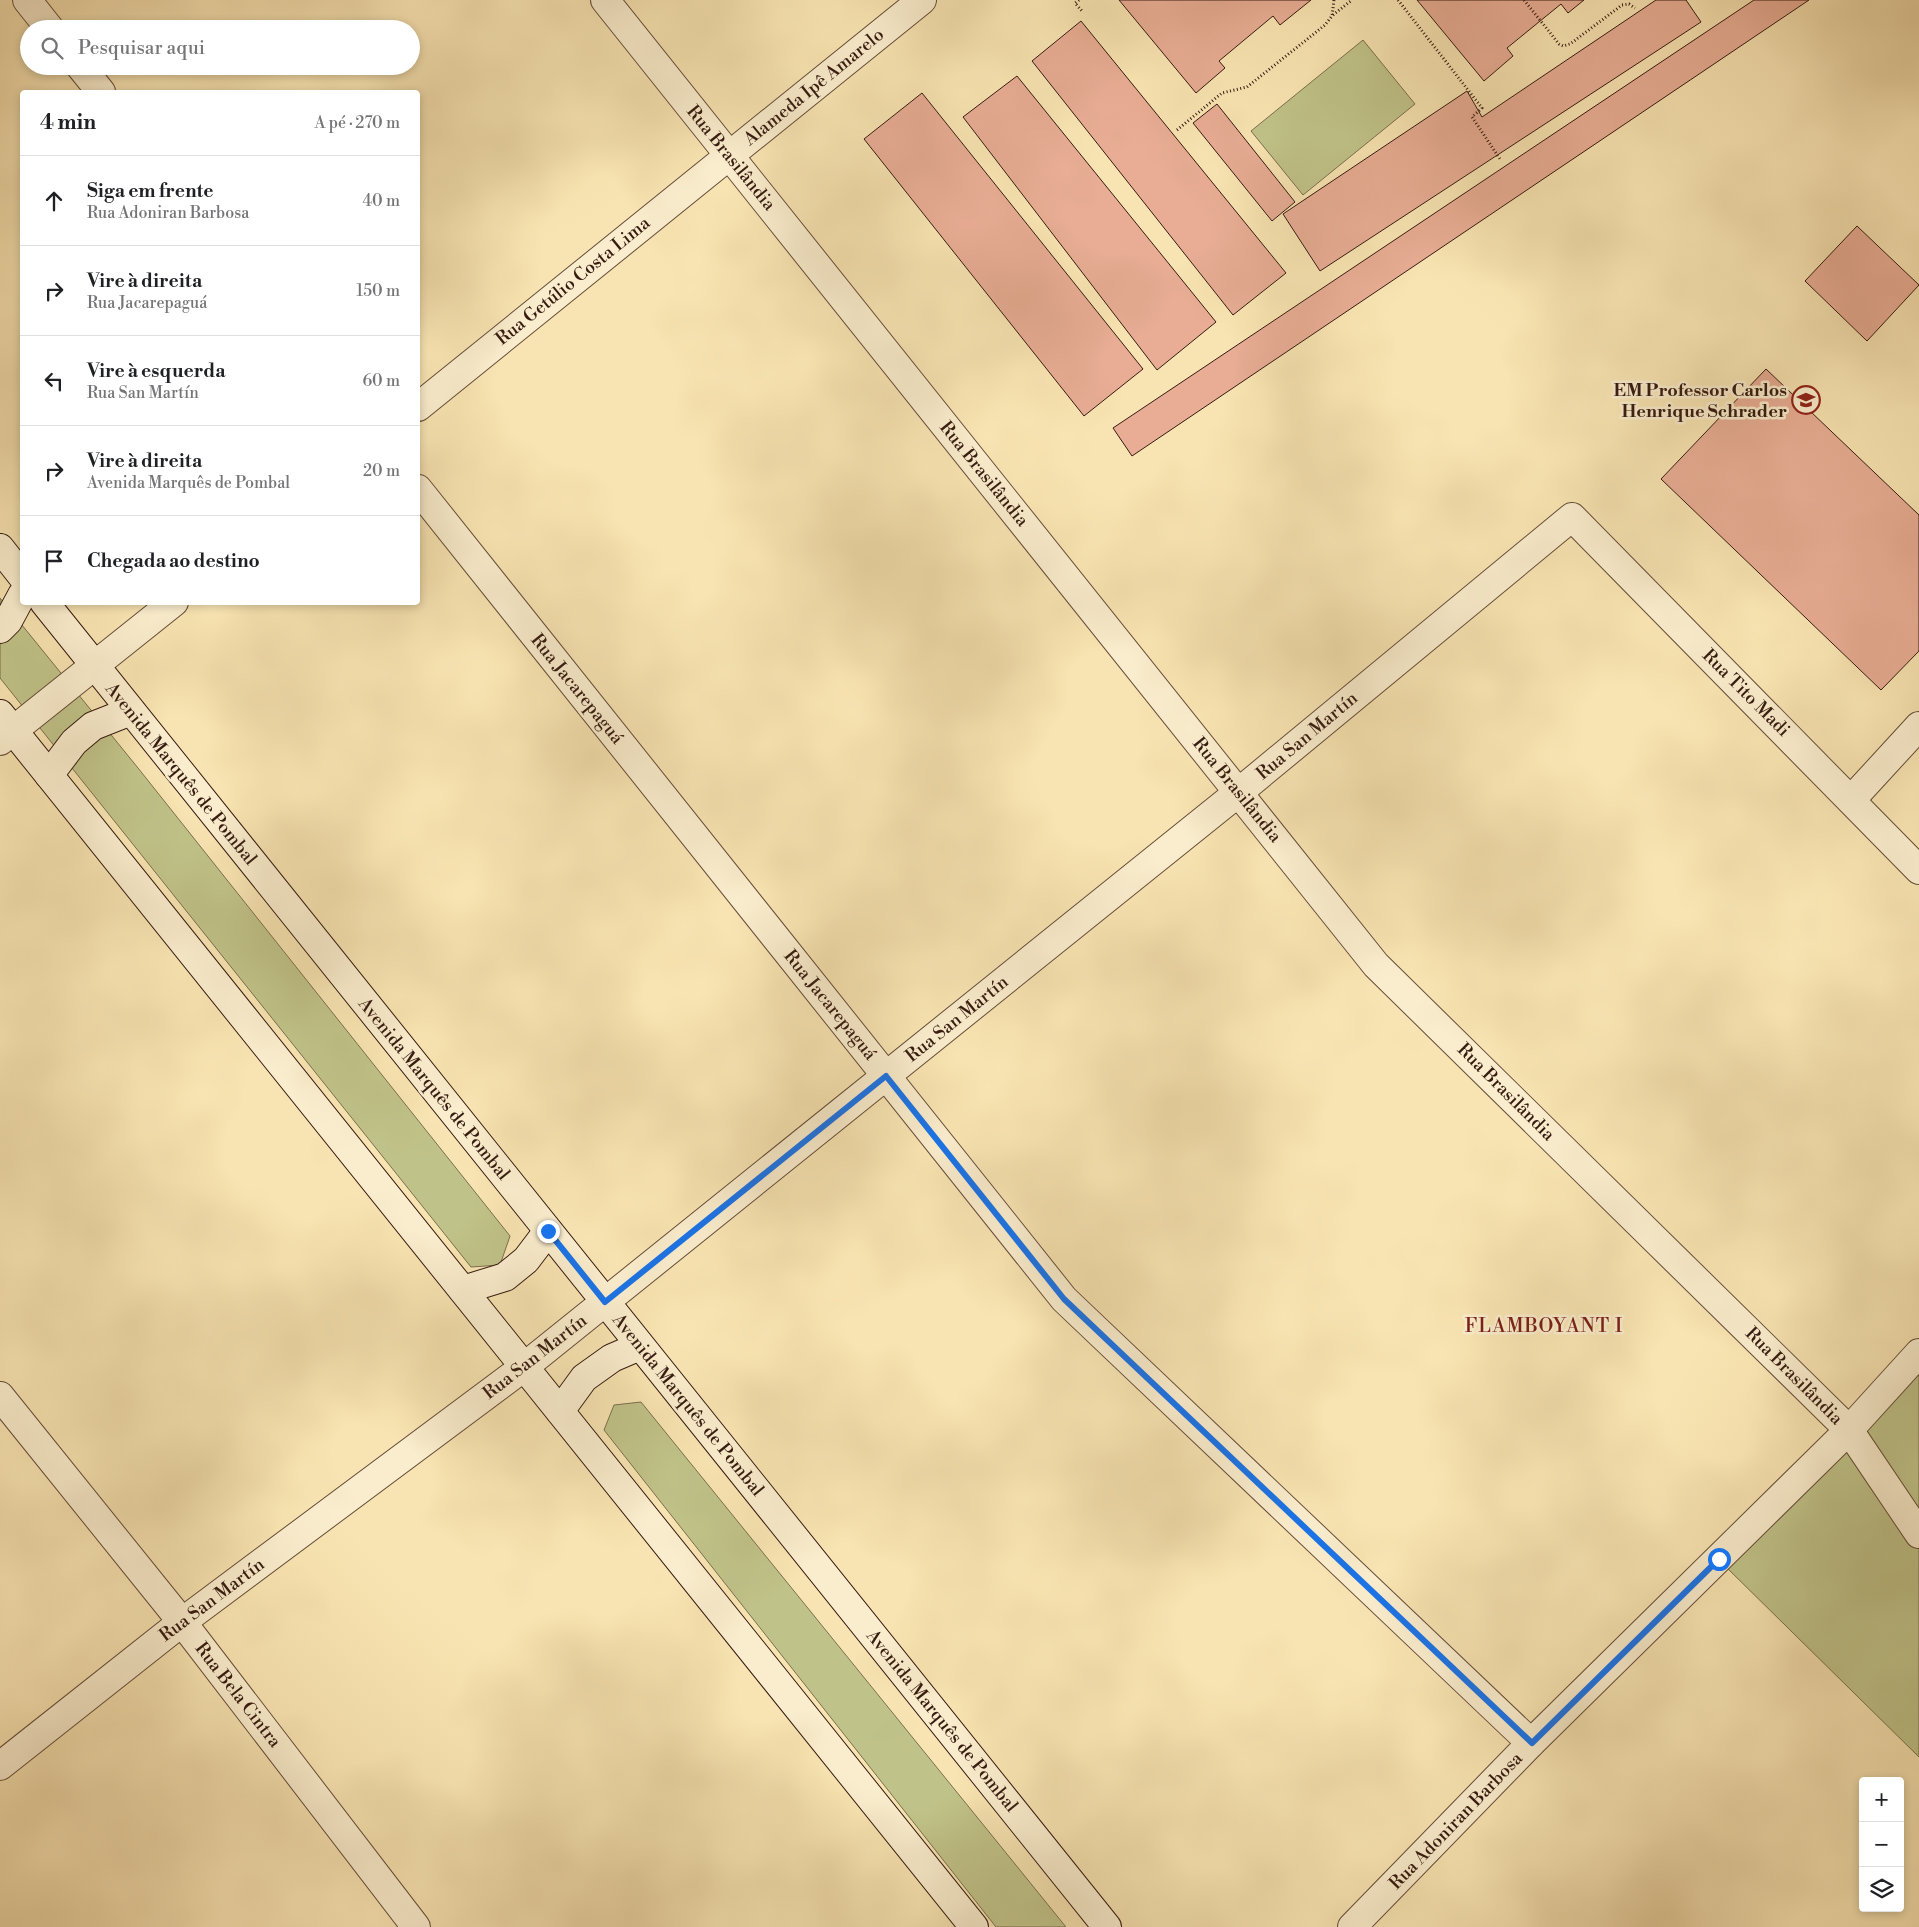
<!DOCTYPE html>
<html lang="pt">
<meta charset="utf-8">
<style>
body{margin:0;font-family:"Libre Bodoni",serif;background:#f2f2f2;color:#202124}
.controls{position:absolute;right:15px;bottom:15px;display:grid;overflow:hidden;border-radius:5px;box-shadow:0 2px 8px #0003}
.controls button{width:45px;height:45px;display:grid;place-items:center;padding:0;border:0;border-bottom:1px solid #e0e0e0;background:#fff;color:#202124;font:25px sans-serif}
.stop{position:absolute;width:15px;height:15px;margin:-11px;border:4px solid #1a73e8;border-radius:50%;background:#fff}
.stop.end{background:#1a73e8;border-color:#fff;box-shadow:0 1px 5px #0008}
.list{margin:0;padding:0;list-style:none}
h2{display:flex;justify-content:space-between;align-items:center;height:65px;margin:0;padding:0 20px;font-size:21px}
h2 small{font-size:16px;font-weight:400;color:#757577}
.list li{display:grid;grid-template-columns:32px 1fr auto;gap:15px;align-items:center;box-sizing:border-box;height:90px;padding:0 20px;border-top:1px solid #e0e0e0}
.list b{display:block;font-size:19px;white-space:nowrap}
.list p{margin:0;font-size:16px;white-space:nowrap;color:#757577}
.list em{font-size:16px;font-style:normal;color:#757577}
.icon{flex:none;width:28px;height:28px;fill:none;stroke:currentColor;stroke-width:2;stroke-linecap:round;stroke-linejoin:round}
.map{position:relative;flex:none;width:1919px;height:1927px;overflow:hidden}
.search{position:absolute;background:#fff;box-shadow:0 2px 8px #0003;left:20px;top:20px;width:400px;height:55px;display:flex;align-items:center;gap:12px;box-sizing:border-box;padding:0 18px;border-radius:28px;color:#757577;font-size:19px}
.panel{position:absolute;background:#fff;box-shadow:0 2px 8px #0003;left:20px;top:90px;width:400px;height:515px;border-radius:5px}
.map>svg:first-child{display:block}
.green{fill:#c0c389;stroke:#7b6f4d}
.building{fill:#e8ad94;stroke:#361b11}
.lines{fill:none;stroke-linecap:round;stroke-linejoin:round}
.street-casing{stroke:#664d39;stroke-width:30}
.secondary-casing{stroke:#361b11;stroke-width:30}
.path{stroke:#361b11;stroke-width:3;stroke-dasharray:1 2.5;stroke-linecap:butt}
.street{stroke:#faedcd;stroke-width:28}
.secondary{stroke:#faedcd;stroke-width:28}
.route{stroke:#1a73e8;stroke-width:6}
.labels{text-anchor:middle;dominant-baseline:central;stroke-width:5;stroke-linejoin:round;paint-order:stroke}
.street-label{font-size:18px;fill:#361b11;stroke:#faedcd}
.poi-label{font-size:18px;font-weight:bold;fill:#361b11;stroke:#faedcd;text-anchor:end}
.neighbourhood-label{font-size:19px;letter-spacing:1px;fill:#7a1f14;stroke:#faedcd}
</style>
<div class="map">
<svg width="1919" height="1927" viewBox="0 0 1919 1927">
<rect width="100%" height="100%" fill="#f8e4b2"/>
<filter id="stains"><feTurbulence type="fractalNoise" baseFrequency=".004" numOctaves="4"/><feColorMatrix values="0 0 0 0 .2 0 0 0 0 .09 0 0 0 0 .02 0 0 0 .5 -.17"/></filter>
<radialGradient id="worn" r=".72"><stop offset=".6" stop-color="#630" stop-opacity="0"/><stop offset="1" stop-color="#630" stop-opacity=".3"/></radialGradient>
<g class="green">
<polygon points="1363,40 1415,104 1303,195 1251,131"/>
<polygon points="0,598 138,768 510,1236 500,1265 471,1267 0,678"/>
<polygon points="1919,1360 1919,1757 1724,1565"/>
<polygon points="641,1402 1066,1927 996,1927 604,1430 614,1405"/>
</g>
<g class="building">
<polygon points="1119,0 1311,0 1280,25 1273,16 1219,61 1225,68 1196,93"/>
<polygon points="1417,0 1584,0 1568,13 1561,4 1507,48 1513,56 1484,81"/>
<polygon points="1656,0 1686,0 1701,22 1320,271 1283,214 1467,91 1482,117"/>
<polygon points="1754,0 1809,0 1132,456 1113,428"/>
<polygon points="1081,21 1286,273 1233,315 1032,61"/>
<polygon points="1017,76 1216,322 1157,370 963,117"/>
<polygon points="922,93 1143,369 1084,416 864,139"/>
<polygon points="1217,104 1295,202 1272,221 1193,123"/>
<polygon points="1857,226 1919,285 1867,341 1805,281"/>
<polygon points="1766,369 1919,515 1919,651 1881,690 1661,479"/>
</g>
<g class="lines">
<defs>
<g id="street">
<polyline points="27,0 50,29"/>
<polyline points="605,0 1376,965 1849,1430 1919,1534"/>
<polyline points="80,66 101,92"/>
<polyline points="418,407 922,0"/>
<polyline points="418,489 1064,1299 1531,1743"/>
<polyline points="0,741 174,602"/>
<polyline points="1851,800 1919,726"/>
<polyline points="0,1396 182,1622 416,1927"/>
<polyline points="0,1766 182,1622 524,1367 1239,792 1572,517 1919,870"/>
<polyline points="1352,1927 1531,1743 1849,1430 1919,1353"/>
</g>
<g id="secondary">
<polyline points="0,548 22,576"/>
<polyline points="44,602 1107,1927"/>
<polyline points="0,629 8,621 22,595"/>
<polyline points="0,714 974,1927"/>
<polyline points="49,775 74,742 93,726 131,711"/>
<polyline points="463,1290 505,1277 526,1260 548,1231"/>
<polyline points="560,1411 584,1378 612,1358 640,1346"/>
</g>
</defs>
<use href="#street" class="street-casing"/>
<use href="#secondary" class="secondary-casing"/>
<g class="path">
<polyline points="1079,0 1075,3 1082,11"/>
<polyline points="1398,0 1482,108 1472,117 1500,159"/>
<polyline points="1524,0 1559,44 1563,46 1570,44 1622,5 1629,4 1635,8"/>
<polyline points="1333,15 1352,0"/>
<polyline points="1177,130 1222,93 1247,87 1325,25 1332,16 1334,0"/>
</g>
<use href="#street" class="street"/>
<use href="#secondary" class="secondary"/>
</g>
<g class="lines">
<polyline class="route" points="548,1231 605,1302 886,1076 1064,1299 1532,1743 1719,1559"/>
</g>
<defs>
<symbol id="school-ring" viewBox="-11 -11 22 22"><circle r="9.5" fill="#faedcd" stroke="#8f2418" stroke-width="1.5"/><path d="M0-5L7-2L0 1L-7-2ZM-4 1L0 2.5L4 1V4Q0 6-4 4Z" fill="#8f2418"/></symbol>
</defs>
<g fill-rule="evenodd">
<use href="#school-ring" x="1790" y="384" width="32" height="32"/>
</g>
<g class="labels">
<g class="street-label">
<text transform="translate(814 87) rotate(-39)">Alameda Ipê Amarelo</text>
<text transform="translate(731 158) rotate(51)">Rua Brasilândia</text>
<text transform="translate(573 281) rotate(-39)">Rua Getúlio Costa Lima</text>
<text transform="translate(984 474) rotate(51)">Rua Brasilândia</text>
<text transform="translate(577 689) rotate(51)">Rua Jacarepaguá</text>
<text transform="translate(1746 693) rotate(45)">Rua Tito Madi</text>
<text transform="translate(1307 736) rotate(-40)">Rua San Martín</text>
<text transform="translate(181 774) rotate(51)">Avenida Marquês de Pombal</text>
<text transform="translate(1237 790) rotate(51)">Rua Brasilândia</text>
<text transform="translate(830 1005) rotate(51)">Rua Jacarepaguá</text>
<text transform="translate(957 1019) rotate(-39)">Rua San Martín</text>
<text transform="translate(434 1089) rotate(51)">Avenida Marquês de Pombal</text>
<text transform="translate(1506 1092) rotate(45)">Rua Brasilândia</text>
<text transform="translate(535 1357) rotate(-38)">Rua San Martín</text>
<text transform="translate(1794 1376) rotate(45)">Rua Brasilândia</text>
<text transform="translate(688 1405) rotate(51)">Avenida Marquês de Pombal</text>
<text transform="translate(212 1600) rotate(-37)">Rua San Martín</text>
<text transform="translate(238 1695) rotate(52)">Rua Bela Cintra</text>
<text transform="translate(942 1721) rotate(51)">Avenida Marquês de Pombal</text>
<text transform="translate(1456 1821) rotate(-46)">Rua Adoniran Barbosa</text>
</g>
<g class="poi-label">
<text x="1787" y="390">EM Professor Carlos<tspan x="1787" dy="21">Henrique Schrader</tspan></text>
</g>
<g class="neighbourhood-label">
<text x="1544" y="1326">FLAMBOYANT I</text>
</g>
</g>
<rect width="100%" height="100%" filter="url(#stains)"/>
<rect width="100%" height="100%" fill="url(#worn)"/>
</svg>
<div class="controls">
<button>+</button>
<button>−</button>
<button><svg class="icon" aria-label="layers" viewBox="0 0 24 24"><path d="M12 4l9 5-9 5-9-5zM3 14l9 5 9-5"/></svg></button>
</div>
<div class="stop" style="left:1719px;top:1559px"></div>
<div class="stop end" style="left:548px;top:1231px"></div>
<div class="search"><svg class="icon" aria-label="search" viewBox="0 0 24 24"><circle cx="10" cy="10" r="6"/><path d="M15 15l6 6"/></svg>Pesquisar aqui</div>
<section class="panel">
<h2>4 min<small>A pé · 270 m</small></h2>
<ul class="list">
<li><svg class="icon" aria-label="ahead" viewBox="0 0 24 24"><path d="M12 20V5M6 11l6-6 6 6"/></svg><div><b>Siga em frente</b><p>Rua Adoniran Barbosa</p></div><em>40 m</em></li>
<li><svg class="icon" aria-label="right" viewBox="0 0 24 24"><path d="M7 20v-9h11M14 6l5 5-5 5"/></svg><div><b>Vire à direita</b><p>Rua Jacarepaguá</p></div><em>150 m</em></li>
<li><svg class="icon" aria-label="left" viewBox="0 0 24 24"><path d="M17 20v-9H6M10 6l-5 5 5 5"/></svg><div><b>Vire à esquerda</b><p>Rua San Martín</p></div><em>60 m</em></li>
<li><svg class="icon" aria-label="right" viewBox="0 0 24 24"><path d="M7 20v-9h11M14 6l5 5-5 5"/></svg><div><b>Vire à direita</b><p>Avenida Marquês de Pombal</p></div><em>20 m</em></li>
<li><svg class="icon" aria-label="arrive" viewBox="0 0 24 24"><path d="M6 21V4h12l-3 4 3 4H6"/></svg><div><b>Chegada ao destino</b></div></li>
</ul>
</section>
</div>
